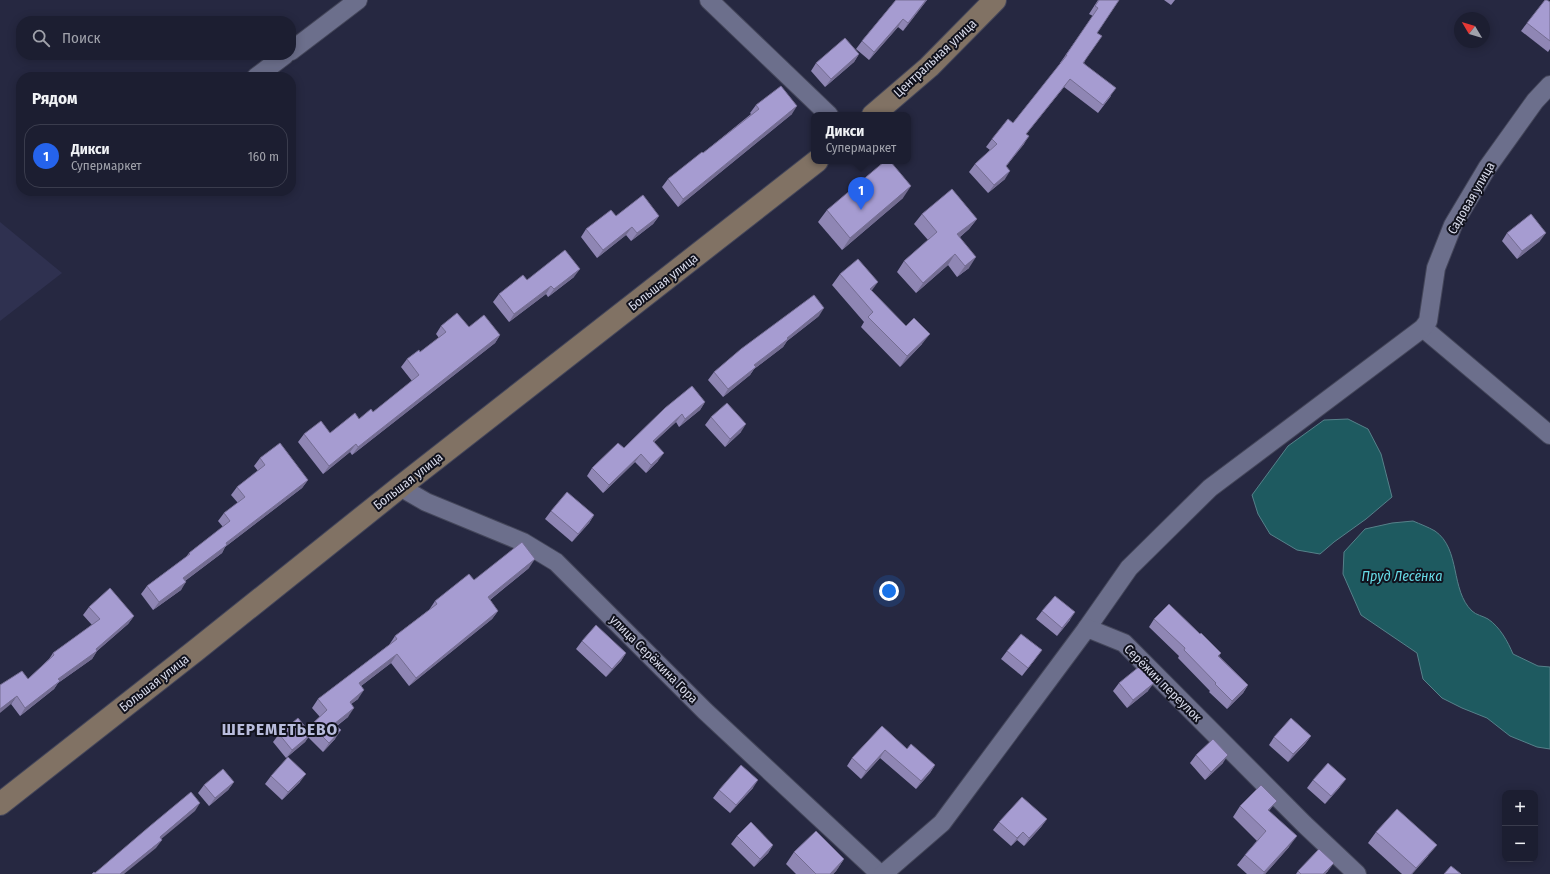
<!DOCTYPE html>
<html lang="ru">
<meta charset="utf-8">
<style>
body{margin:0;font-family:"Fira Sans Condensed",sans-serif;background:#252739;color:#f1f3f6}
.controls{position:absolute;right:12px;bottom:12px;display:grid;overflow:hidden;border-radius:8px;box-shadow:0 2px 10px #0003}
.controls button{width:36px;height:36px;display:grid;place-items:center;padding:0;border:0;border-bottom:1px solid #3a3c4d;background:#1c1e31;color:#f1f3f6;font:20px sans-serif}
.compass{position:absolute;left:1454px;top:12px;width:36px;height:36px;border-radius:50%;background:#1c1e31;box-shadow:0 2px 10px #0003;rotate:308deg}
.you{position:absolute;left:889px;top:591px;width:14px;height:14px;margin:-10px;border:3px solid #fff;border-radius:50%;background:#1a73e8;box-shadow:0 0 0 6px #1a73e833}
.badge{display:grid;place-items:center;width:26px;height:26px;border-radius:50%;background:#2563eb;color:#fff;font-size:13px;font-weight:700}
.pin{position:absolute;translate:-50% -33px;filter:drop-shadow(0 1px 2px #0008)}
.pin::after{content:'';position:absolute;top:21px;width:14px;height:12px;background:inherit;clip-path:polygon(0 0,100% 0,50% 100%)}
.popup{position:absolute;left:811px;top:112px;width:100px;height:52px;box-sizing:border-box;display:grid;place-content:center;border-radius:8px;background:#1c1e31;filter:drop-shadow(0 1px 3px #0005);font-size:13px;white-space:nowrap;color:#a0a2ab}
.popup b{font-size:15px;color:#f1f3f6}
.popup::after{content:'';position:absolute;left:50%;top:100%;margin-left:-8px;border:8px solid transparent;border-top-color:#1c1e31}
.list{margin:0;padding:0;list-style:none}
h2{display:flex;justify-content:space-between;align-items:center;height:52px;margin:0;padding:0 16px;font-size:17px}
h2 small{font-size:13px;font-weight:400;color:#a0a2ab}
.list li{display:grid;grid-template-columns:26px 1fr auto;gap:12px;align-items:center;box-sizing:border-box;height:64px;margin:0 8px 8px;padding:0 8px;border:1px solid #3a3c4d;border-radius:16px}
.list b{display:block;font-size:15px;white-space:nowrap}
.list p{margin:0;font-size:13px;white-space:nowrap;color:#a0a2ab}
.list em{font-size:13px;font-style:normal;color:#a0a2ab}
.icon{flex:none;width:22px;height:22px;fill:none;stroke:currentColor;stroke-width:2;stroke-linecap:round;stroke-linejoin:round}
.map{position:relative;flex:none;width:1550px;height:874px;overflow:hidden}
.search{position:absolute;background:#1c1e31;box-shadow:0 2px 10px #0003;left:16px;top:16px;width:280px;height:44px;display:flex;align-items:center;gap:10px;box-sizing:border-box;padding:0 14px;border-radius:16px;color:#a0a2ab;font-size:15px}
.panel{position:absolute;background:#1c1e31;box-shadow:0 2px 10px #0003;left:16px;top:72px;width:280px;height:124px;border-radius:16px}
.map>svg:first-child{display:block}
.built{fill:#2f3150}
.water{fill:#1e5a60;stroke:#56818a}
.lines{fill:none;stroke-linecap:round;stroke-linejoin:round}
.street-casing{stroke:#44465a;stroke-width:20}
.secondary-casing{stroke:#44465a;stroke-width:24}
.street{stroke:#6c6f8c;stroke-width:18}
.secondary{stroke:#817264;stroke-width:22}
.wall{fill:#8f86b4}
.shaded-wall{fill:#746d92}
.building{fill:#a69cd1;stroke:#746d92}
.labels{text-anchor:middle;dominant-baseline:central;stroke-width:4;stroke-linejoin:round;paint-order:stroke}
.street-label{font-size:13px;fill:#d9dbeb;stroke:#11121d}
.water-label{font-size:14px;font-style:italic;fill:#67dbe7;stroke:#11121d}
.district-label{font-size:17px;font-weight:bold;letter-spacing:1px;fill:#b8bcdc;stroke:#11121d}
</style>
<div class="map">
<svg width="1550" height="874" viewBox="0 0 1550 874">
<rect width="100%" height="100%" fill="#262841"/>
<polygon class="built" points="0,222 62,273 0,321"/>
<g class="water">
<polygon points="1348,419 1368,429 1381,454 1392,497 1366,519 1334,542 1320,554 1297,550 1270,534 1258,514 1252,495 1288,446 1324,420"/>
<path d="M1413,521C1420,524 1428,527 1435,531C1461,549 1450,590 1472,611C1476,615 1483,616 1488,619C1500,627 1508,642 1513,654L1538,666L1550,667V749L1537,747L1510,736L1487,718L1462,708L1442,698L1423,679L1417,653L1361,615L1343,574L1344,552L1365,529L1392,523Z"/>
</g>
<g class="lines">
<defs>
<g id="street">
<polyline points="709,0 829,115"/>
<polyline points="291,51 358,0"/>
<polyline points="256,77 285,55"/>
<polyline points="1423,328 1550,435"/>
<polyline points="400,487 426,502 523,542 556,562 705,711 880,874"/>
<polyline points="1087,628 1129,568 1210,488 1423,328 1428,321 1436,268 1453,225 1487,168 1535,101 1550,85"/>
<polyline points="883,874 942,823 1087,628 1124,643 1304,824 1357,874"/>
</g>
<g id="secondary">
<polyline points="873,115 929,67 995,0"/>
<polyline points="0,804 195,651 400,487 817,161"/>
</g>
</defs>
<use href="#street" class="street-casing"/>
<use href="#secondary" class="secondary-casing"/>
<use href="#street" class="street"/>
<use href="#secondary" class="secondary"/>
</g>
<g class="wall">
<polygon points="896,0 927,0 903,31 898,27 869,60 856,49 862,41"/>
<polygon points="1098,0 1119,0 1097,33 1084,63 1111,96 1098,113 1064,87 1026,134 1024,144 1006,166 1005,179 988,193 969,172 975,164 990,150 986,147 992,139 1013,123 1061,63 1060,63 1093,16 1089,14"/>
<polygon points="1164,0 1175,0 1171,5"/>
<polygon points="1550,2 1550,49 1548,52 1521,31 1527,23"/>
<polygon points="859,54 854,62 825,87 811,71 816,63"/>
<polygon points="756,105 792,114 678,207 662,187 668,179 703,153 751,114 750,113"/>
<polygon points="903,198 842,250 818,222 827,210"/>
<polygon points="922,214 977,219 969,229 960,237 969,268 957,277 948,265 916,293 897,272 904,261 928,240 914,224"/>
<polygon points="659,216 653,224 631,241 626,235 597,258 581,237 586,229"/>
<polygon points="1507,233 1540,241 1517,259 1502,241"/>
<polygon points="840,274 871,291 922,344 900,367 861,327 864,322 832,285"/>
<polygon points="574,277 548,297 546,294 509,322 493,302 499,294 527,280"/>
<polygon points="819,316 787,341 783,347 754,369 750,375 723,397 708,380 714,372"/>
<polygon points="441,326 469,327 500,335 495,343 352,455 350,452 323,474 298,442 304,434 330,433 373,412 412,381 401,367 407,359 420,352 439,338 436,334"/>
<polygon points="705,402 700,410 679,427 676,422 654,442 658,461 646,473 635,462 603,493 587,476 592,468 624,448 665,408"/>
<polygon points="711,417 741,432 725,447 705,425"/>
<polygon points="260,458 308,480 302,488 225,547 222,553 185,581 181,590 153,610 141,594 147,586 186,557 189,553 223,527 218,521 224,513 238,503 231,495 237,487 258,471 254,466"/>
<polygon points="551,511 594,515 589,523 572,542 545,519"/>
<polygon points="529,568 490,600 498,611 492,619 409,686 391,663 361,686 358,699 351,704 348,717 337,726 335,739 323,752 308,737 305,742 286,758 273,742 279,734 308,730 311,725 320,717 312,708 318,699 389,645 395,636 429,610 435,601 474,580"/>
<polygon points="89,607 134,616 128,624 97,651 92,659 58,683 54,689 20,716 11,704 28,679 49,659 53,653 92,625 83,615"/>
<polygon points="1042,611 1070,620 1057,636 1036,619"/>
<polygon points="1154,619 1221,653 1219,656 1248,685 1243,693 1227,709 1209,692 1210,691 1178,658 1179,656 1149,627"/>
<polygon points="582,641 626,653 621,661 606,677 576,649"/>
<polygon points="1007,651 1036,658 1022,676 1001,659"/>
<polygon points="1119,683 1148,691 1127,708 1113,691"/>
<polygon points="882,726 907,749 935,765 930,773 916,789 880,758 861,779 847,766 852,758"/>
<polygon points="1311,736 1305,744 1288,762 1269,745 1274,737"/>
<polygon points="1196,755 1223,763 1205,780 1190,763"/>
<polygon points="271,776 300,782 282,800 265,784"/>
<polygon points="1313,780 1340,787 1325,804 1307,788"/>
<polygon points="234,782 228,790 209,806 198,793 204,785"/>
<polygon points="753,788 730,813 713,798 719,790"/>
<polygon points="1240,806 1269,812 1289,847 1265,874 1247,874 1237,865 1245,855 1257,841 1233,817"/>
<polygon points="1047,819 1041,827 1024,846 1017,840 1011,846 993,830 999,822"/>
<polygon points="1376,832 1428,856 1412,874 1402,874 1368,843"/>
<polygon points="737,836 773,845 768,853 754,867 731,844"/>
<polygon points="794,852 844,859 836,871 833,874 796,874 786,864"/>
<polygon points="1298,871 1328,871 1325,874 1296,874"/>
</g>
<g class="shaded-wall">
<polygon points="926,0 927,0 903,31 908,23"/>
<polygon points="903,19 898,27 869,60 874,52"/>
<polygon points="859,54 854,62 825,87 831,79"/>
<polygon points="1070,79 1064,87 1020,142 1026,134"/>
<polygon points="797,106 792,114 678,207 683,199"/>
<polygon points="1029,136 1024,144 1000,174 1006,166"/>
<polygon points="1010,171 1005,179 988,193 994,185"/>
<polygon points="911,186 903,198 842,250 850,238"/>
<polygon points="659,216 653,224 631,241 637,233"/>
<polygon points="977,219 969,229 950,245 957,234"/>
<polygon points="632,227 626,235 597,258 603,250"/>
<polygon points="1546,233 1540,241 1517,259 1522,251"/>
<polygon points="955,254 948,265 916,293 923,283"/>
<polygon points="976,257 969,268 957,277 965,266"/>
<polygon points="580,269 574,277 548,297 554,289"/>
<polygon points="878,282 870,293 870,289"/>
<polygon points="551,286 546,294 509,322 514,314"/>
<polygon points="824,308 819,316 787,341 783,347 754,369 750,375 723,397 728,389 754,365 787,338"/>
<polygon points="930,334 922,344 900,367 907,356"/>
<polygon points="500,335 495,343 352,455 358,447"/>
<polygon points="705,402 700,410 679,427 685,419"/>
<polygon points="682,414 676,422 647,449 653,441"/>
<polygon points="746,424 741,432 725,447 730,439"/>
<polygon points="356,444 350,452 323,474 329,466"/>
<polygon points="664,453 658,461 646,473 651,465"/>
<polygon points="641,454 635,462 603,493 609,485"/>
<polygon points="308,480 302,488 225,547 222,553 178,586 183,578 226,543"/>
<polygon points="594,515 589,523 572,542 578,534"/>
<polygon points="535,559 529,568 482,606 488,597"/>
<polygon points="186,582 181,590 153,610 159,602"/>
<polygon points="498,611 492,619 409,686 416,678"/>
<polygon points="1075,612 1070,620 1057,636 1062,628"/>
<polygon points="134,616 128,624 97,651 92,659 58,683 54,689 20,716 25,708 58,679 96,649"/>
<polygon points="626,653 621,661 606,677 612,669"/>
<polygon points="397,654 391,663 353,692 359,683"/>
<polygon points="1154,683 1148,691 1127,708 1133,700"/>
<polygon points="1248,685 1243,693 1227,709 1232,701"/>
<polygon points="364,690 358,699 343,710 350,702"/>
<polygon points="17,696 11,704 0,713 0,709"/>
<polygon points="354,708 348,717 328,732 334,724"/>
<polygon points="341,730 335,739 323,752 329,743"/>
<polygon points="311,734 305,742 286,758 292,750"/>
<polygon points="1311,736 1305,744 1288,762 1293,754"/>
<polygon points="885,750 880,758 861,779 866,771"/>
<polygon points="1228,755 1223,763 1205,780 1211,772"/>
<polygon points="935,765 930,773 916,789 921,781"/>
<polygon points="306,774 300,782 282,800 288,792"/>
<polygon points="1346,779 1340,787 1325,804 1331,796"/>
<polygon points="758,780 753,788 730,813 736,805"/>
<polygon points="234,782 228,790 209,806 215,798"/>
<polygon points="1277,801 1269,811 1268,810"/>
<polygon points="200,803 195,811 154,845 160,837"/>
<polygon points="1047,819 1041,827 1024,846 1029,838"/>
<polygon points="1023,832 1017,840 1011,846 1017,838"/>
<polygon points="1297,836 1289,847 1265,874 1263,874"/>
<polygon points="162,840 156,848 124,874 120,874"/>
<polygon points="773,845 768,853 754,867 760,859"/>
<polygon points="1437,845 1428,856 1412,874 1411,874 1416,868"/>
<polygon points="844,859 836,871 833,874 830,874"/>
<polygon points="1334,863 1328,871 1325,874 1323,874"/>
</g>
<g class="building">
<polygon points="896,0 926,0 908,23 903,19 874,52 862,41"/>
<polygon points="1099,0 1119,0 1097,33 1102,36 1083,63 1116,88 1103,105 1070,79 1026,134 1029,136 1006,166 1010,171 994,185 975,164 997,144 992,139 1008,119 1013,123 1067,55 1066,55 1098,8 1095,6"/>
<polygon points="1545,0 1547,0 1550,2 1550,41 1527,23"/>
<polygon points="845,38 859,54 831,79 816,63"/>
<polygon points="781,86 797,106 683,199 668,179 702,152 703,153 759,109 756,105"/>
<polygon points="885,161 890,161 911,186 850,238 827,210"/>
<polygon points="952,189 977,219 957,234 976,257 965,266 955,254 923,283 904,261 937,232 922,214"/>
<polygon points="643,195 659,216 637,233 632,227 603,250 586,229 611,210 616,216"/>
<polygon points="1531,214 1546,233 1522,251 1507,233"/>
<polygon points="565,250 580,269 554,289 551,286 514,314 499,294 523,275 527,280"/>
<polygon points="858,259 878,282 870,289 906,326 914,318 930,334 907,356 868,317 873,312 840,274"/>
<polygon points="814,295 824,308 787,338 788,339 754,365 756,367 728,389 714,372 741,349"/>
<polygon points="457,313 469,327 484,315 500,335 358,447 356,444 329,466 304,434 321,421 330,433 355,413 359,419 371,409 373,412 419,375 407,359 419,350 420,352 446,332 441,326"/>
<polygon points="692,386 705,402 685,419 682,414 653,441 664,453 651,465 641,454 609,485 592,468 618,443 624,448 665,408"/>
<polygon points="727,403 746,424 730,439 711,417"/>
<polygon points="280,443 308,480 226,543 227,545 183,578 186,582 159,602 147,586 190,554 189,553 230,521 224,513 245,497 237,487 265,465 260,458"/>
<polygon points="567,492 594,515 578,534 551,511"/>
<polygon points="522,542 535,559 488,597 498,611 416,678 397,654 359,683 364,690 350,702 354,708 334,724 341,730 329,743 311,725 327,710 318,699 397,639 395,636 437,604 435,601 469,574 474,580"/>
<polygon points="110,588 134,616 96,649 97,651 58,679 60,681 25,708 17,696 0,709 0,685 22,671 28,679 54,655 53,653 100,619 89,607"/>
<polygon points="1055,596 1075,612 1062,628 1042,611"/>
<polygon points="1169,604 1200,634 1201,633 1221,653 1218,656 1248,685 1232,701 1215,684 1216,683 1184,650 1185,648 1154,619"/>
<polygon points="596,625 626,653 612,669 582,641"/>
<polygon points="1021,634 1042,650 1028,668 1007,651"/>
<polygon points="1140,666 1154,683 1133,700 1119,683"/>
<polygon points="298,718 311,734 292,750 279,734"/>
<polygon points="1291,718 1311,736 1293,754 1274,737"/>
<polygon points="882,726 907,749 911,744 935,765 921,781 885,750 866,771 852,758"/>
<polygon points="1213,739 1228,755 1211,772 1196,755"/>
<polygon points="288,757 306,774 288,792 271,776"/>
<polygon points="1328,763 1346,779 1331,796 1313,780"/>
<polygon points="741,765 758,780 736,805 719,790"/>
<polygon points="223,769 234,782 215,798 204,785"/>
<polygon points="1261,785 1277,801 1268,810 1297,836 1264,872 1245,855 1266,831 1240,806"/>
<polygon points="191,792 200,803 160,837 162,840 120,874 92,874 94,872 95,873 150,826"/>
<polygon points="1022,797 1047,819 1029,838 1023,832 1017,838 999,822"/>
<polygon points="1397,809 1437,845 1416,868 1376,832"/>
<polygon points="751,822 773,845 760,859 737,836"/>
<polygon points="816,831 844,859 830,874 816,874 794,852"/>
<polygon points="1319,849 1334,863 1323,874 1301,874 1298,871"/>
<polygon points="1451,866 1461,874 1444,874"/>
</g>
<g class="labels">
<g class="street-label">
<text transform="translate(935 58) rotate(-43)">Центральная улица</text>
<text transform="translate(1471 198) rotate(-60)">Садовая улица</text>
<text transform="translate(663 282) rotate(-38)">Большая улица</text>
<text transform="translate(408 481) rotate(-38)">Большая улица</text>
<text transform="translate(654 659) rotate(45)">улица Серёжина Гора</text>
<text transform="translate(154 683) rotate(-38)">Большая улица</text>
<text transform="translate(1163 683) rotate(45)">Серёжин переулок</text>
</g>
<g class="water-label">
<text x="1402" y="576">Пруд Лесёнка</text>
</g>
<g class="district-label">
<text x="280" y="729">ШЕРЕМЕТЬЕВО</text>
</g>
</g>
</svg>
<div class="controls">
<button>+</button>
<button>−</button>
</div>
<svg class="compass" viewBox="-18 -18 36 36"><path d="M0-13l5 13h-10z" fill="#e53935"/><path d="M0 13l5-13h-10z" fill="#a0a2ab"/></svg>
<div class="you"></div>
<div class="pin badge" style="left:861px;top:210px">1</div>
<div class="popup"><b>Дикси</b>Супермаркет</div>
<div class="search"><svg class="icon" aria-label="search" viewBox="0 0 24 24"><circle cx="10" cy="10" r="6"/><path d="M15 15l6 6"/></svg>Поиск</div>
<section class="panel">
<h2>Рядом<small></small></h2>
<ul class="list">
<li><span class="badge">1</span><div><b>Дикси</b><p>Супермаркет</p></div><em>160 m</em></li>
</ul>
</section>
</div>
